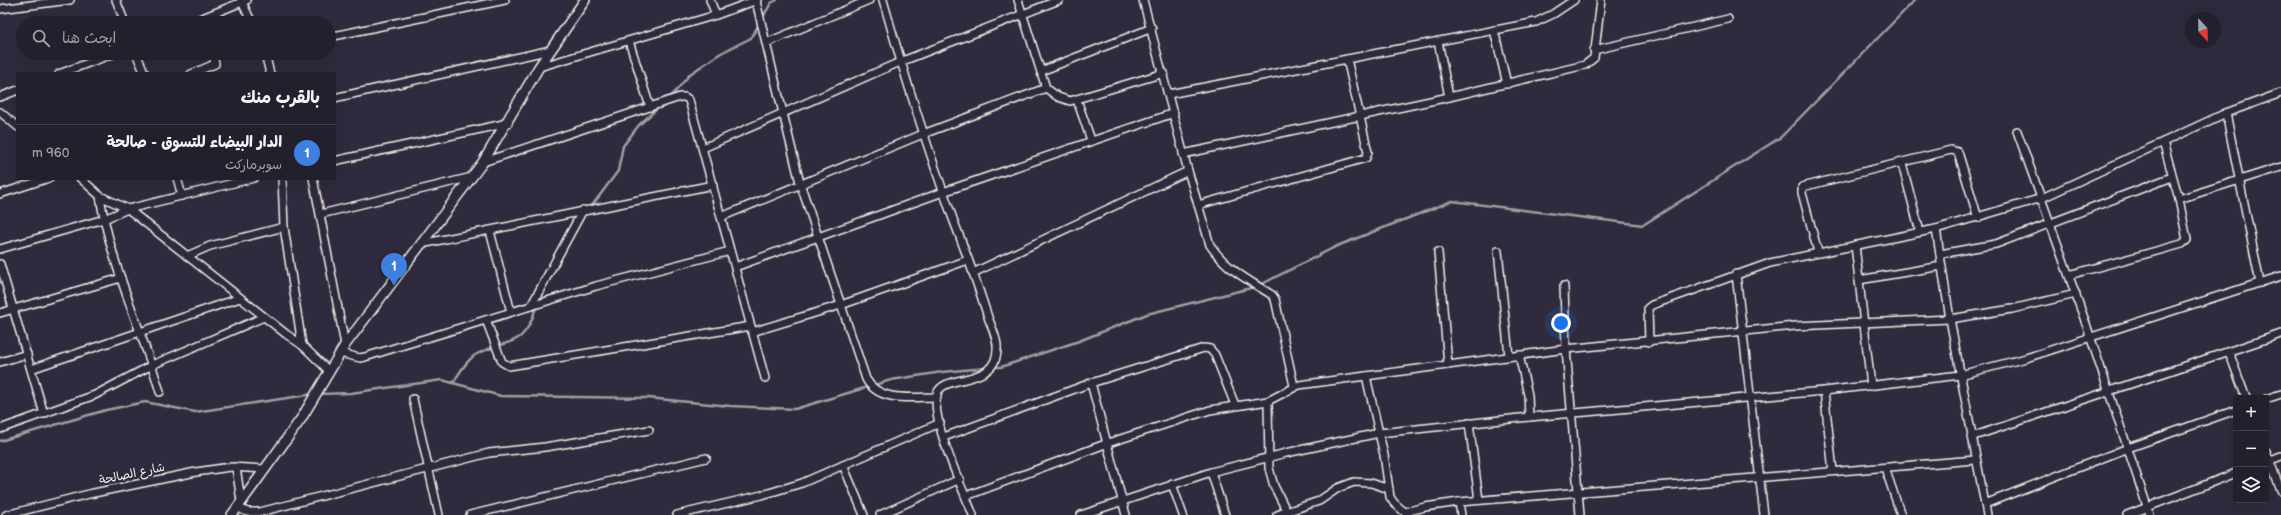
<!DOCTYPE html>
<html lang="ar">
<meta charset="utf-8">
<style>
body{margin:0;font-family:"Balsamiq Sans","Playpen Sans Arabic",sans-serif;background:#2f2d3a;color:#f1f3f6;direction:rtl}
.controls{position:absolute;right:12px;bottom:12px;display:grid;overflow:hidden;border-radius:4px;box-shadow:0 4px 16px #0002}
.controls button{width:36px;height:36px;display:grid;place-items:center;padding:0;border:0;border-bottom:1px solid #403e4a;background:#23202e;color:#f1f3f6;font:20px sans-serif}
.compass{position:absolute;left:2185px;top:12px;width:36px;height:36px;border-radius:50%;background:#23202e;box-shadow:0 4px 16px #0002;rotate:158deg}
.you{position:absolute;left:1561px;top:323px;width:14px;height:14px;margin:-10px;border:3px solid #fff;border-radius:50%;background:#1a73e8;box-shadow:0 0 0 6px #1a73e833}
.badge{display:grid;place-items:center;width:26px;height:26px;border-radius:50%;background:#2563eb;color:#fff;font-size:13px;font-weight:700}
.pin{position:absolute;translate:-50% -33px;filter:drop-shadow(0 1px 2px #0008)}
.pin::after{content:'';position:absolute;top:21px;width:14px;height:12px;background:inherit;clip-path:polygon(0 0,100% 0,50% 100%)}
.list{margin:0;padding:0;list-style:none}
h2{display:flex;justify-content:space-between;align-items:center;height:52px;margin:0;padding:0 16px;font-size:17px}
h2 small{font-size:13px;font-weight:400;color:#a3a3aa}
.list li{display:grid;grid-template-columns:26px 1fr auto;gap:12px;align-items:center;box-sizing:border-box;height:56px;padding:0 16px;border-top:1px solid #403e4a}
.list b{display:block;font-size:15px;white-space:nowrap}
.list p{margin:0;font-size:13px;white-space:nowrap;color:#a3a3aa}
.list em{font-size:13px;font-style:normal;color:#a3a3aa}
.icon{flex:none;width:22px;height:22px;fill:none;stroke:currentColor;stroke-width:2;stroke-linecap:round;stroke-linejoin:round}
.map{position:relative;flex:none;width:2281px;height:515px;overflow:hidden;direction:ltr}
.search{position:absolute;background:#23202e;box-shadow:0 4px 16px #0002;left:16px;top:16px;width:320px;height:44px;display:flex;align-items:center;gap:10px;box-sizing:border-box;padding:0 14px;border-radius:22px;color:#a3a3aa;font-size:15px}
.panel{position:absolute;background:#23202e;box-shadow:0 4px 16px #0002;left:16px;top:72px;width:320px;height:108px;border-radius:4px;direction:rtl}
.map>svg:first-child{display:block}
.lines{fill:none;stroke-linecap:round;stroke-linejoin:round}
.stream{stroke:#a19ea0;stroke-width:2.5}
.street-casing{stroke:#f4f1e8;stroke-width:10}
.secondary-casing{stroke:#f4f1e8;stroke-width:12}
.street{stroke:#2f2a3d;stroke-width:7}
.secondary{stroke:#2f2a3d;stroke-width:9}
.labels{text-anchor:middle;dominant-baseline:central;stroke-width:4;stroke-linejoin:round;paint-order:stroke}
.street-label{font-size:12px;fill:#f4f1e8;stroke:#2f2a3d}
</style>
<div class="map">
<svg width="2281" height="515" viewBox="0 0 2281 515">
<rect width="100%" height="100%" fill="#2f2a3d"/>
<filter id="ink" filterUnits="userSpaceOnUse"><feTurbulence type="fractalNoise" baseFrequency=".025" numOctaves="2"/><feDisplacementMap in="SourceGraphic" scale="8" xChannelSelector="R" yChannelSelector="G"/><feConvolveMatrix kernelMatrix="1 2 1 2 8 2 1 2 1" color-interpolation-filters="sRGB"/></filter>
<g filter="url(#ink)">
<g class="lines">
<g class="stream">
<polyline points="670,98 690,74 721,53 751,38 771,3 777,0"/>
<polyline points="591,207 618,171 623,146 639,125 660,106"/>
<polyline points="1260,285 1337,246 1452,201 1643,225 1781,137 1915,0"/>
<polyline points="992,367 1001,367 1079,341 1147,314 1255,287"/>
<path d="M453,383C459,374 467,359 477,354C508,338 524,350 536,307"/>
<polyline points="319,394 351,393 442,380 501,396 648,398 730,406 795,409 891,380 942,372 985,368"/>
<polyline points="0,441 106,410 145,402 195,412 314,394"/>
</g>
<defs>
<g id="street">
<polyline points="116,0 125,23"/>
<polyline points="241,0 252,23"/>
<polyline points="710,0 716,15"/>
<path d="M869,0L766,43L800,183L866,379C879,403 913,397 937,397"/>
<path d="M883,0C904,74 927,147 953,219C965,250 976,280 986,311C989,322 996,334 997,345C1000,389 943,372 937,394C930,420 963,489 973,515"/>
<polyline points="756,1 766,43"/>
<polyline points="0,9 70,0"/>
<polyline points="190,23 247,0"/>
<polyline points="1494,30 1507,84"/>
<polyline points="329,37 505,0"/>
<polyline points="629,41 650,107"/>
<polyline points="1438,41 1449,97"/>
<polyline points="1594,50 1728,19"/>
<polyline points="136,53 145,74"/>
<polyline points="265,53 270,74"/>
<polyline points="539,67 716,15 757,0"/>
<polyline points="1041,71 1152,28"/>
<polyline points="59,74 115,53"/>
<polyline points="191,74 215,64 213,53"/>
<polyline points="1046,88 1058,97 1070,101 1164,73"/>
<polyline points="1169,94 1536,22 1553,14 1574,0"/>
<polyline points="0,97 18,90"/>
<polyline points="334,98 551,50"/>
<polyline points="1077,100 1091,140"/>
<polyline points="0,112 18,127"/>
<polyline points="2226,113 2260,283"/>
<polyline points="2017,131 2084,318 2150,515"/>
<polyline points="703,148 900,62 1059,0"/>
<polyline points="1183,154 1449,97 1585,65 1594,58 1601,0"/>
<polyline points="334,161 508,123"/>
<polyline points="483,162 680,97 685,97 689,100 765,378"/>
<polyline points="1902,164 1920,232"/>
<path d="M1188,171L1210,245C1227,270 1247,279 1272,295L1275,299L1294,386"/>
<polyline points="80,178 100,196 128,209 286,334 302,345 329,371"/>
<polyline points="177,178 182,196"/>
<polyline points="282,178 284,227 302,345"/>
<polyline points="313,178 345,345"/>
<polyline points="0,194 49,178"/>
<path d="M100,196C110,264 141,327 160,392"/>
<polyline points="2179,199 2281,167"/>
<polyline points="1198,205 1366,158 1368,152 1347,59"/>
<polyline points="321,214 472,177"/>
<polyline points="721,217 923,134 1046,88 1018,0"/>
<polyline points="1936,229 1950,319 1987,515"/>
<polyline points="490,231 511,312"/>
<polyline points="421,244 713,185"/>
<polyline points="1855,245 1871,386"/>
<polyline points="0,249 104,219 128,209 254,178"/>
<polyline points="1498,251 1509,356"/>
<polyline points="1438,252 1448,364"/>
<polyline points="1818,252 1802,193 1802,187 1951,150 1958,152 1978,218"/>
<polyline points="1940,254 1996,244 2172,177"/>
<polyline points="187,256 210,246 284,227"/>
<polyline points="0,264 44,414"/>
<polyline points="735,267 943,192 1174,113"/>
<polyline points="973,273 1188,171 1143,0"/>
<polyline points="1736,274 1764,515"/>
<polyline points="2069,275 2182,244 2187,240 2179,199 2163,142"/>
<polyline points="1859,280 1942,266"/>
<polyline points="1564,286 1566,349 1580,515"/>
<polyline points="531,306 583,210"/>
<polyline points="0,313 121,278"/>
<polyline points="486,320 502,362 509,366 751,326"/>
<polyline points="752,332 841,305 968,260"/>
<polyline points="1649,342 1648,308 1652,305 1770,263 1936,229 2042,198 2226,113 2281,93"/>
<polyline points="2229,352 2246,398"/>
<polyline points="340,353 360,358 365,357 596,286 730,251"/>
<polyline points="1519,355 1528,395 1529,417"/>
<polyline points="0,362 27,354"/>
<polyline points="31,369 240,298"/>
<polyline points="1366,376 1384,455 1390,497 1394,503 1408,515"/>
<polyline points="1091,383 1126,515"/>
<polyline points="1824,391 1833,471"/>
<polyline points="413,399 439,515"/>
<polyline points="2266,399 2281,394"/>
<polyline points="1268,401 1269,468 1274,486 1287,512"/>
<polyline points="1469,423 1479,500"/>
<polyline points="0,429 95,395 152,365 264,317"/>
<polyline points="944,437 1091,383 1204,348 1210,349 1215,355 1235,405"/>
<polyline points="1971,437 2281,334"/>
<polyline points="2266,451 2281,491"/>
<polyline points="2266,462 2281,456"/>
<polyline points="843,465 864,515"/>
<polyline points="236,467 241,501"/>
<polyline points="1885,468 1901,515"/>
<polyline points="1211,472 1225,515"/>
<polyline points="1172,484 1183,515"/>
<polyline points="966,496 1108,443 1210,410 1268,401 1299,385 1566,349 1795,326 1950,319 2012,309 2076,294"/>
<polyline points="1459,502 1461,515"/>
<polyline points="1985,504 2128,448 2236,410"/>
<polyline points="237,507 247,512 260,512 489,453 545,447 649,430"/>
<polyline points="1405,512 1425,507 1459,502 1975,460"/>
<polyline points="6,515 89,494 196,472 230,467 264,469"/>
<polyline points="470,515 706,458"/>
<polyline points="677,515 762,495 802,483 940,423"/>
<polyline points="880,515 960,479"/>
<polyline points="1081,515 1211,472 1286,453 1379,433 1529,417 1824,391 1960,375 2026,358 2281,276"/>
<polyline points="1277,515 1319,501 1338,488 1354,482 1371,483 1389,489"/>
<polyline points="2127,515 2236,473"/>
</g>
<polyline id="secondary" points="232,515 301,419 345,345 483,162 539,67 585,0"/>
</defs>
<use href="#street" class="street-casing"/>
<use href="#secondary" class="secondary-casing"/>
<use href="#street" class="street"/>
<use href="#secondary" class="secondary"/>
</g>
</g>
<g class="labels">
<g class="street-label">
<text transform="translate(132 474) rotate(-12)">شارع الصالحة</text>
</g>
</g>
</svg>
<div class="controls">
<button>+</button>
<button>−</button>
<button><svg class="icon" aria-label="layers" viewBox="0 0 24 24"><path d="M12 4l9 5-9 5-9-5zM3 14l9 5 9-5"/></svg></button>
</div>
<svg class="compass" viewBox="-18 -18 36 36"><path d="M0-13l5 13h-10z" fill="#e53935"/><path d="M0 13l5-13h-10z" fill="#a3a3aa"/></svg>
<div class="you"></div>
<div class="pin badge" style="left:394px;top:286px;background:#3f7fe0">1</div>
<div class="search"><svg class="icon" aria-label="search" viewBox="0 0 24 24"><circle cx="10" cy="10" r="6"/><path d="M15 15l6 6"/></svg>ابحث هنا</div>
<section class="panel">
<h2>بالقرب منك<small></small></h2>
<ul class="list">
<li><span class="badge" style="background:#3f7fe0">1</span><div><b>الدار البيضاء للتسوق - صالحة</b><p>سوبرماركت</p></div><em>960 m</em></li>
</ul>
</section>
</div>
